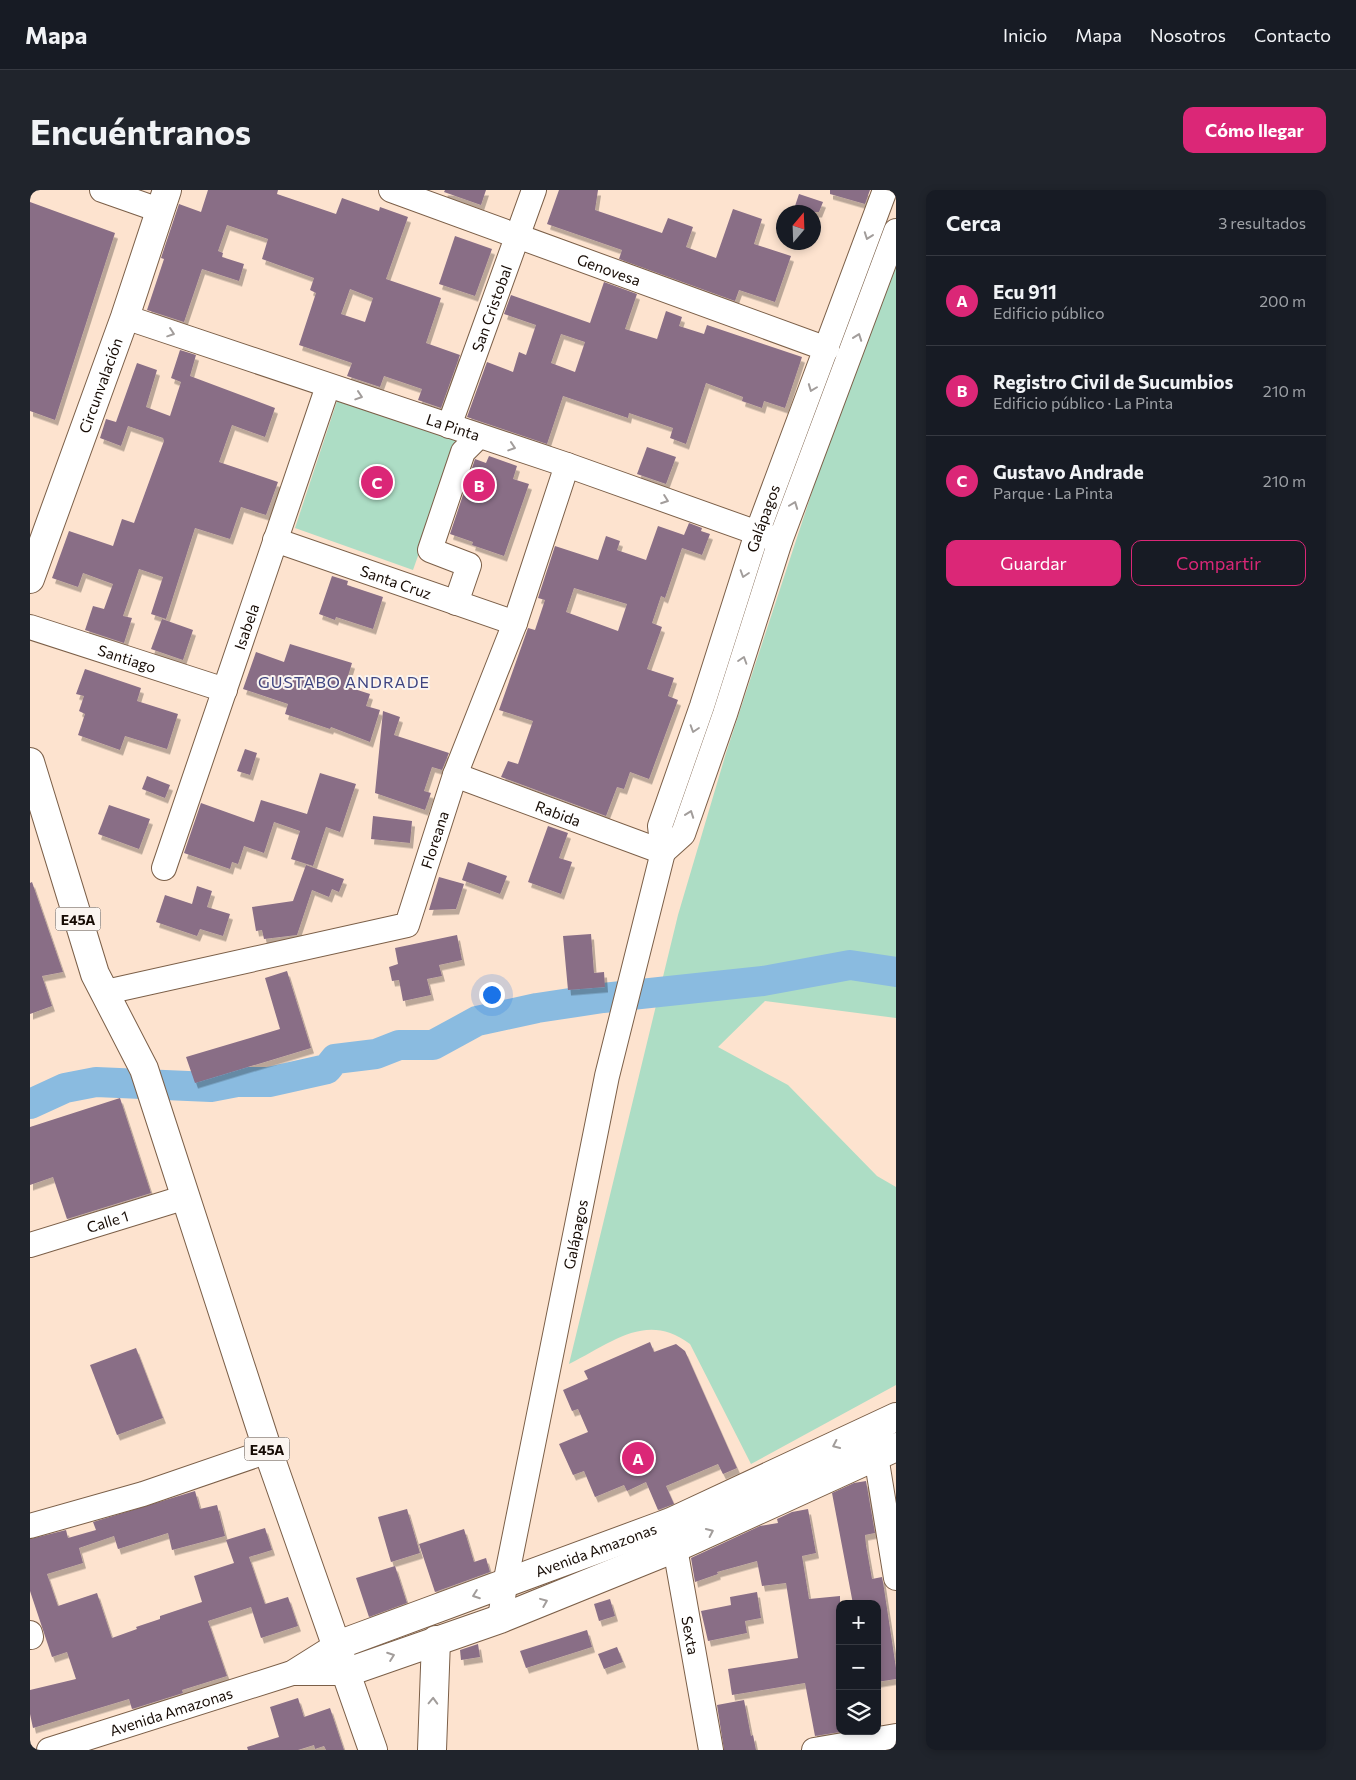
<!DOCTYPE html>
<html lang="es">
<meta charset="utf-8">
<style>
body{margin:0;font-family:Commissioner,sans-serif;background:#20242c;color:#f1f3f6}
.controls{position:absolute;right:15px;bottom:15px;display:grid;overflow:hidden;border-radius:10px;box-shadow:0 2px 8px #0003}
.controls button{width:45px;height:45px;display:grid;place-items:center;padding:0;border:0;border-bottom:1px solid #363941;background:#171b24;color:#f1f3f6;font:25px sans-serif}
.compass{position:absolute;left:746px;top:15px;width:45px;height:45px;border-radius:50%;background:#171b24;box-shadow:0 2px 8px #0003;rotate:19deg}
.you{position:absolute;left:461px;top:804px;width:18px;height:18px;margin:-12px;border:4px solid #fff;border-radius:50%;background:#1a73e8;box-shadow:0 0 0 8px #1a73e833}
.badge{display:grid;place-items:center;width:32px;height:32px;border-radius:50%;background:#db2777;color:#fff;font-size:16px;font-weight:700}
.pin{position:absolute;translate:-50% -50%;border:2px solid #fff;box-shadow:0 1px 5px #0006}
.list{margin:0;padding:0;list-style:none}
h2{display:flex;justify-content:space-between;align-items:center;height:65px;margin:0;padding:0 20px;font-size:21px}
h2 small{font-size:16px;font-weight:400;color:#9ea1a6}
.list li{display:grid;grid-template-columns:32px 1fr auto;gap:15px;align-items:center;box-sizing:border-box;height:90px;padding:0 20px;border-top:1px solid #363941}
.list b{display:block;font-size:19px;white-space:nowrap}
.list p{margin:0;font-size:16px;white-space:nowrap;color:#9ea1a6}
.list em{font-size:16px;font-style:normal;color:#9ea1a6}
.actions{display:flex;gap:10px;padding:15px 20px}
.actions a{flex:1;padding:11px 0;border:1px solid #db2777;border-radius:10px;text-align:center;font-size:18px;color:#db2777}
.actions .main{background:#db2777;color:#fff}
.icon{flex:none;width:28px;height:28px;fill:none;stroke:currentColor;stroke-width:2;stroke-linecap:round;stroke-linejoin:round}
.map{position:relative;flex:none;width:866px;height:1560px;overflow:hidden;border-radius:10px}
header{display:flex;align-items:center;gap:30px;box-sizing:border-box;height:70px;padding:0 25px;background:#171b24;border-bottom:1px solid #363941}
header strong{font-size:24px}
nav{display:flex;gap:28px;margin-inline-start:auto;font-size:18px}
.intro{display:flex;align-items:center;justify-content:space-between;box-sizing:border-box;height:120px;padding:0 30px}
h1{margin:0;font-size:35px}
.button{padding:12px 22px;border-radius:10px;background:#db2777;color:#fff;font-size:18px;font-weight:700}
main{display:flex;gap:30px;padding:0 30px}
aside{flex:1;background:#171b24;border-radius:10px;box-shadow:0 2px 8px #0003}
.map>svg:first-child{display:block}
.green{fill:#adddc5}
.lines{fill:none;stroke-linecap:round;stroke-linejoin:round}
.river{stroke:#8abbe0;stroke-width:30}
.building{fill:#896e86;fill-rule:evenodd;filter:url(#shadow)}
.minor-casing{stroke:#7b5f48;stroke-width:26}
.major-casing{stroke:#7b5f48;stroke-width:30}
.highway-casing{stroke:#7b5f48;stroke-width:30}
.minor{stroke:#fff;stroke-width:24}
.major{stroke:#fff;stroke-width:28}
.highway{stroke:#fff;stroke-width:28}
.oneway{stroke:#a29d9b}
.labels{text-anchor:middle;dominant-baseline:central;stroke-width:4;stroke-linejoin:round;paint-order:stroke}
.shield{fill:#fbf5f0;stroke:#5b514b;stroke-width:1}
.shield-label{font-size:14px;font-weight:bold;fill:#160b04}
.street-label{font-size:15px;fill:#160b04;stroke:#fbf5f0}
.neighbourhood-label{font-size:16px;letter-spacing:1px;fill:#3e4480;stroke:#fbf5f0}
</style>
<header>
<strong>Mapa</strong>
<nav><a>Inicio</a><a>Mapa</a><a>Nosotros</a><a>Contacto</a></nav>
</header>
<div class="intro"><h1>Encuéntranos</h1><a class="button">Cómo llegar</a></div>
<main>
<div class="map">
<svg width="866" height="1560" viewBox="0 0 866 1560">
<defs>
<filter id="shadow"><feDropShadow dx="3" dy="5.5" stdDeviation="0" flood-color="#0004"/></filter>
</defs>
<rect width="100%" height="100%" fill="#fde3cf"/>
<g class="green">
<path d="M866,47V828L735,811L688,857L758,895L847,986L866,997V1195L721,1274L660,1154C616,1121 582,1153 539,1174L648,725L696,563Z"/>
<polygon points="309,205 430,247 383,380 265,338"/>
</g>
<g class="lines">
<polyline class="river" points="0,914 35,898 66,892 181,897 207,892 239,892 297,879 305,869 346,864 369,855 403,855 447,831 507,818 573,808 733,791 820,775 866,782"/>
</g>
<g class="building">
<path d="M178,0H248L247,4L306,24L312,8L349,21L350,17L378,27L356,89L411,108L396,153L430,165L411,218L388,210L392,199L354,186L350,197L317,186L322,173L269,155L286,103L280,100L284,88L232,69L238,49L197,35L188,61L193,63L192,67L214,74L209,91L172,79L154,132L117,120L134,69L131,68L149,14L171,22ZM320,99L343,108L335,132L311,124Z"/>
<polygon points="415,0 456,0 451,15 414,2"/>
<polygon points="529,0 568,0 565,20 632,43 638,28 663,37 656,57 686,68 703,19 732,29 724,54 761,66 745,112 709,100 705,111 589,69 592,60 517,34"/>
<polygon points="800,0 840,0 835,14 800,4"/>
<polygon points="769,4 793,12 789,22 763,22"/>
<polygon points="0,12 85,43 25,230 0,221"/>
<polygon points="425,46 462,59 445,106 409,94"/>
<path d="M574,92L607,104L595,139L627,149L636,121L652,127L649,136L674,144L677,135L772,167L755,218L734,211L732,218L712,211L713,207L676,193L656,254L640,248L643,238L599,223L598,228L533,206L517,254L437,227L457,172L483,182L489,162L496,165L506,135L474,124L481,105L560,133ZM531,144L555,152L545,182L521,173Z"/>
<polygon points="150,160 166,165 160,186 245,218 235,247 202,235 189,272 248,292 236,325 211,317 200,349 165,338 136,429 121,424 133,387 109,379 93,426 102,428 94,453 55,440 63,416 74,419 83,394 53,383 48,397 22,388 39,341 83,356 92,329 104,333 134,251 133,248 98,236 91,256 70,248 76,229 86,232 107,173 127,180 116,217 140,226 151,192 141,188"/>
<polygon points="617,257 646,267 636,294 607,284"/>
<polygon points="459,266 487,276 483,289 499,294 474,366 442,355 443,352 420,344 445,269 456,273"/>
<path d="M659,333L672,338L671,341L680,344L672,365L652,358L635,408L631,406L622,433L632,437L617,479L644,488L638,506L648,510L619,589L600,582L594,599L587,597L576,626L471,587L478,571L488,574L503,531L469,520L498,438L505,440L515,410L508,408L525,356L568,370L576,346L590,351L587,360L616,370L628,336L654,345ZM544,398L597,414L588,441L536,422Z"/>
<polygon points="302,386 318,391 317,395 353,407 343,439 306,427 305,430 289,424"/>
<polygon points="132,429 163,440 153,470 121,459"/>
<polygon points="260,454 322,473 315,496 340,504 336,516 350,520 340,552 301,537 300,539 255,524 258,514 213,499 226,462 254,472"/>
<polygon points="55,479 111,498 107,511 148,524 137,559 95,546 90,560 48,545 55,524 49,521 54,506 46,504"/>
<polygon points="353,521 370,527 364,545 419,563 412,580 402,577 394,601 401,603 395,620 345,603"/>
<polygon points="215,559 227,563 220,585 207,581"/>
<polygon points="290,583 326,594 310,642 296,637 283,676 261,669 270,641 244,632 234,663 214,656 208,674 202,672 200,679 154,663 171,613 224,632 231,610 277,624"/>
<polygon points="117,586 140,595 135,608 112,599"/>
<polygon points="79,615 120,629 109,659 68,644"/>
<polygon points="343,626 382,631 380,653 341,649"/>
<polygon points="518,636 538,643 529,668 542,672 531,704 498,692"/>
<polygon points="438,672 477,686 470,704 432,690"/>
<polygon points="276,675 314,689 309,702 302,699 299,707 282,700 267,745 234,749 232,740 226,741 222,717 263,711"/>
<polygon points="409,687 434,694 426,719 399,720"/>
<polygon points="2,692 33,782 12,786 22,816 0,824 0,693"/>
<polygon points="167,696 182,701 177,717 200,724 193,746 170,739 167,746 126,732 135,705 162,714"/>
<polygon points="561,744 564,783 574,782 575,797 538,800 533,746"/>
<polygon points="427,745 432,770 409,775 412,786 397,789 401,805 373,811 369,790 362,791 359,777 368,774 365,758"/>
<polygon points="257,781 281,858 165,893 156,867 250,839 235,788"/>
<polygon points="90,908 121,1003 37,1029 23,987 0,995 0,937"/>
<polygon points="620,1152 624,1162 646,1154 655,1161 707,1278 693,1284 688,1274 636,1296 644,1314 628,1320 616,1292 597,1301 594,1295 565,1307 554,1281 543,1285 529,1254 558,1242 548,1219 542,1221 533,1200 558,1189 554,1181"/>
<polygon points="106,1158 133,1228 87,1245 60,1175"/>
<polygon points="836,1291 845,1343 835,1345 836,1355 842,1389 852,1387 853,1392 866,1478 866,1489 847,1492 847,1414 823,1414 802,1303 824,1293"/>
<polygon points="165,1301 170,1319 187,1315 195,1346 142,1360 138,1343 88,1359 84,1346 49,1358 53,1373 17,1384 28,1416 67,1403 82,1448 107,1439 106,1437 130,1429 130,1426 172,1412 164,1386 204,1373 196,1350 235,1338 242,1360 219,1367 235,1414 258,1407 268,1436 231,1448 221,1417 178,1431 197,1486 152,1500 153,1503 102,1519 99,1509 3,1538 0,1524 0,1500 46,1489 37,1462 22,1467 0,1401 0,1349 36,1340 38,1348 66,1340 63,1332"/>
<polygon points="377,1319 390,1363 361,1372 348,1327"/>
<polygon points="778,1319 786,1363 772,1366 779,1409 810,1406 810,1542 785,1546 775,1493 702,1505 698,1479 768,1468 756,1393 732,1396 727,1371 687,1382 688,1384 665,1392 661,1368 730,1336 748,1333 747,1329 762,1322"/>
<polygon points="434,1339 444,1372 456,1368 460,1382 405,1402 389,1354"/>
<polygon points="365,1376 377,1413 339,1427 326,1388"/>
<polygon points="727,1402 731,1428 715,1431 717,1443 678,1451 671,1421 701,1415 700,1407"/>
<polygon points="580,1409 585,1426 569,1431 564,1414"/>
<polygon points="557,1440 562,1457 496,1478 490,1461"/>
<polygon points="448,1454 450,1467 431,1470 430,1460"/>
<polygon points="587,1457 593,1472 574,1479 568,1464"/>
<polygon points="268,1508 274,1527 300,1518 314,1560 296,1560 294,1556 285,1559 284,1555 268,1560 218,1560 217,1557 249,1547 240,1517"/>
<polygon points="714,1510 721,1546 723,1545 726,1560 694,1560 687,1515"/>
</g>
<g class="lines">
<defs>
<g id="minor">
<polyline points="72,0 129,20"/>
<path id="s1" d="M361,0L797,159"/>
<path id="s2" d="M95,127L537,275L750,351"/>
<path id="s3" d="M419,236L504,0"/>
<path id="s4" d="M245,350L485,433"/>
<polyline points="426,413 439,375 400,360 433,262 449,246"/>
<path id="s5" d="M0,437L195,500"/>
<path id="s6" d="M425,585L633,662"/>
<polyline points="633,662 653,644 695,524 750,351 866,41"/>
<path id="s7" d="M134,678L298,196"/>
<path id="s8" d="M76,802L377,735L425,585L485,433L537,275"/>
<path id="s9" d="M0,1055L156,1007"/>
<polyline points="840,1250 846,1266 866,1388"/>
<polyline points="0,1336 113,1304 238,1261"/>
<path id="s10" d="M642,1341L681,1560"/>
<path id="s11" d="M470,1429L475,1394L577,886L633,662L630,636L672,516L727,343L855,0"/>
<polyline points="0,1443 1,1447"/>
<polyline points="262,1483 315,1483"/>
<path id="s12" d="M19,1560L262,1483L305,1456"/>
<polyline points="784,1560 866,1546"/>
</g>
<g id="major">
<path id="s13" d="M0,389L95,127L137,0"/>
<path id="s14" d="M305,1456L641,1332L866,1227"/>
<polyline points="315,1483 470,1429 645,1358 866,1257"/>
</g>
<g id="highway">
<polyline points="0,572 65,784 114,879 238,1261 343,1560"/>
<polyline points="402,1560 406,1450"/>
</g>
</defs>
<use href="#minor" class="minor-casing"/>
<use href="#major" class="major-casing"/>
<use href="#highway" class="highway-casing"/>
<use href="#minor" class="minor"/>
<use href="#major" class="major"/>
<use href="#highway" class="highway"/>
</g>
<defs><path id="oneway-chevron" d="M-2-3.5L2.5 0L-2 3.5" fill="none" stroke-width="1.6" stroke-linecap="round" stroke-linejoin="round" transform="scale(1.25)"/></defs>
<g class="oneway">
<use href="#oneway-chevron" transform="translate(838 46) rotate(110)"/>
<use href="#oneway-chevron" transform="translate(141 143) rotate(19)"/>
<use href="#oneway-chevron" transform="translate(828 147) rotate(-70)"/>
<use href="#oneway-chevron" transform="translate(782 198) rotate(111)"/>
<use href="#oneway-chevron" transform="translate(329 206) rotate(18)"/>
<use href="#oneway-chevron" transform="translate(482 257) rotate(18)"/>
<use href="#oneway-chevron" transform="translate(635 310) rotate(20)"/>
<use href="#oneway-chevron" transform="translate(764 315) rotate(-69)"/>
<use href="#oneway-chevron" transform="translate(714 384) rotate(108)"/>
<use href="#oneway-chevron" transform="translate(713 470) rotate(-72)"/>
<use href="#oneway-chevron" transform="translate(664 539) rotate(108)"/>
<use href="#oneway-chevron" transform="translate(660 624) rotate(-70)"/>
<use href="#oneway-chevron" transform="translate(806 1255) rotate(155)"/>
<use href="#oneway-chevron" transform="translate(680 1342) rotate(-25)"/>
<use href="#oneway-chevron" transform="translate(446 1405) rotate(160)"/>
<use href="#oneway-chevron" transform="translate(514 1412) rotate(-22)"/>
<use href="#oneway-chevron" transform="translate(361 1466) rotate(-20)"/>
<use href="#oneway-chevron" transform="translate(403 1511) rotate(-88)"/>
</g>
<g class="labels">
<g class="shield">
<rect x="25.5" y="717.5" width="45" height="23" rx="4"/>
<rect x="214.5" y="1247.5" width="45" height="23" rx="4"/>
</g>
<g class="shield-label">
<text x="48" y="729">E45A</text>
<text x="237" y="1259">E45A</text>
</g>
<g class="street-label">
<text stroke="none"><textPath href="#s1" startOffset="232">Genovesa</textPath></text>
<text stroke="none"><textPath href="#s3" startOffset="125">San Cristobal</textPath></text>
<text stroke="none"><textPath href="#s13" startOffset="206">Circunvalación</textPath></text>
<text stroke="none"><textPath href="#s2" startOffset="346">La Pinta</textPath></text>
<text stroke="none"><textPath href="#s11" startOffset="1135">Galápagos</textPath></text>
<text stroke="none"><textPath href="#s4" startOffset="128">Santa Cruz</textPath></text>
<text stroke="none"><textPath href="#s7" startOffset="255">Isabela</textPath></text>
<text stroke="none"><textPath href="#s5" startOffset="102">Santiago</textPath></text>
<text stroke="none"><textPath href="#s6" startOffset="110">Rabida</textPath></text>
<text stroke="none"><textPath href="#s8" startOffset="398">Floreana</textPath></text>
<text stroke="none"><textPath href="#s9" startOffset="81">Calle 1</textPath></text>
<text stroke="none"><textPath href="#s11" startOffset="392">Galápagos</textPath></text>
<text stroke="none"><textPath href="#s14" startOffset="278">Avenida Amazonas</textPath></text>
<text stroke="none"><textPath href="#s10" startOffset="106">Sexta</textPath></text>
<text stroke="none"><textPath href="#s12" startOffset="128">Avenida Amazonas</textPath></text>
</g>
<g class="neighbourhood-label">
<text x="314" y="491">GUSTABO ANDRADE</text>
</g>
</g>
</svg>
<div class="controls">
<button>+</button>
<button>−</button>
<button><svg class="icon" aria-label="layers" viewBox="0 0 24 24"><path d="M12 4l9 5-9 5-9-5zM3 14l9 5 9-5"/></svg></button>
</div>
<svg class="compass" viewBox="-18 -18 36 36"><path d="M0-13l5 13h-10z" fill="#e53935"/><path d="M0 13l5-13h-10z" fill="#9ea1a6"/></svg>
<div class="you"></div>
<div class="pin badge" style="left:608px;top:1268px">A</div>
<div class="pin badge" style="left:449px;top:295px">B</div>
<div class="pin badge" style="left:347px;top:292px">C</div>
</div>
<aside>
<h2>Cerca<small>3 resultados</small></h2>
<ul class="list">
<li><span class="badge">A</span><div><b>Ecu 911</b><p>Edificio público</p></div><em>200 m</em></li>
<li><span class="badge">B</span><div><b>Registro Civil de Sucumbios</b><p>Edificio público · La Pinta</p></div><em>210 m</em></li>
<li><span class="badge">C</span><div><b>Gustavo Andrade</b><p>Parque · La Pinta</p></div><em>210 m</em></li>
</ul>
<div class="actions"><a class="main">Guardar</a><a>Compartir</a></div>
</aside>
</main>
